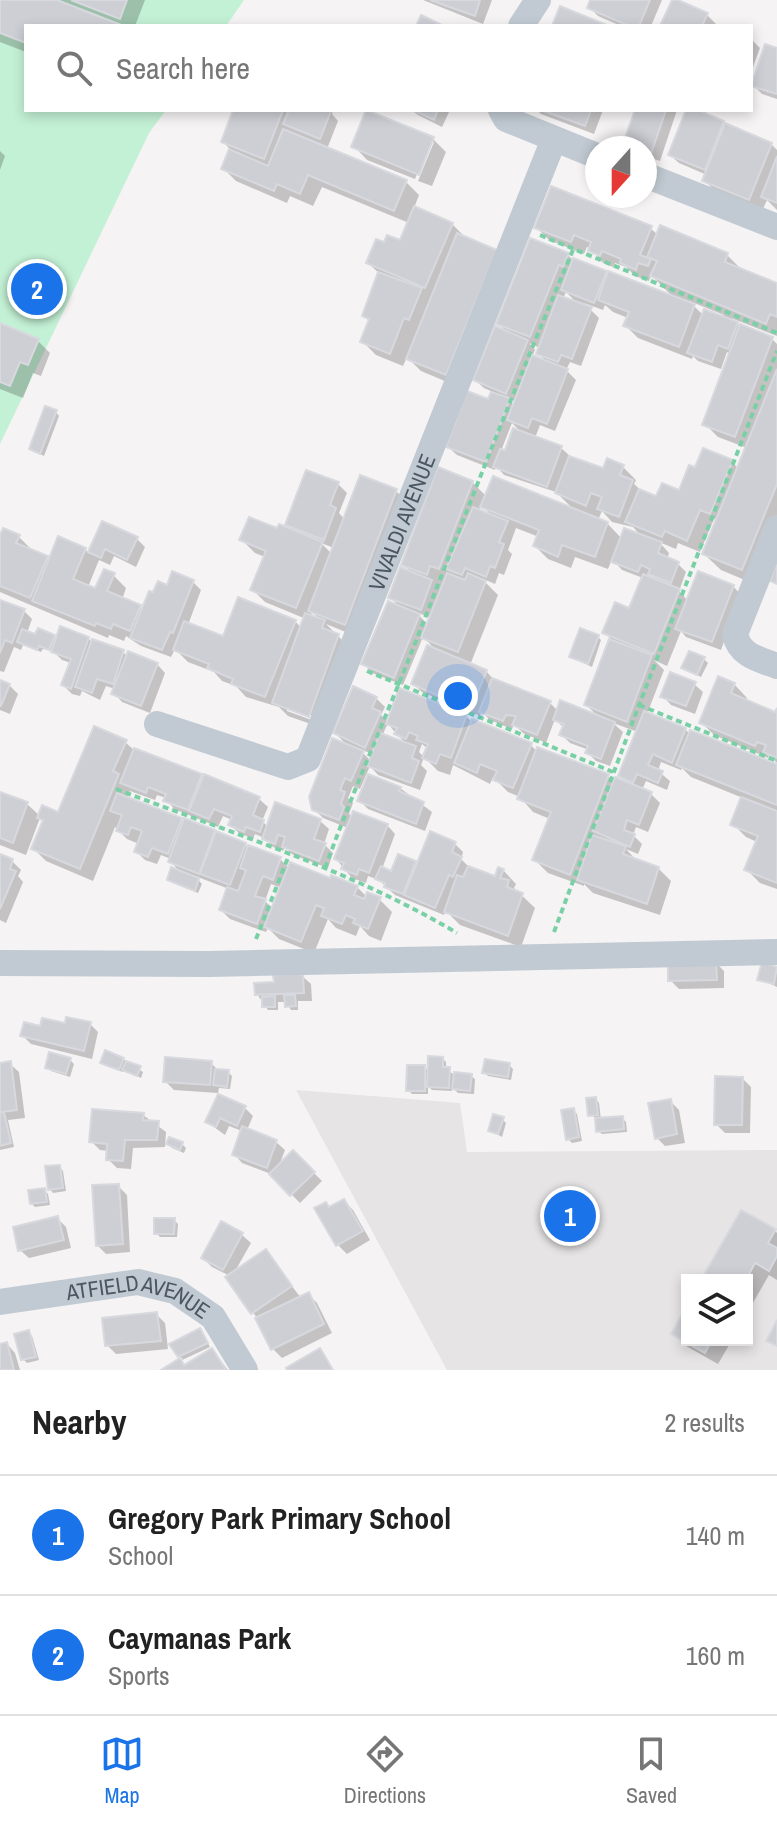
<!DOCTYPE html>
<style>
body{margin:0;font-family:"Archivo Narrow",sans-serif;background:#f2f2f2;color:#222}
.controls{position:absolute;right:24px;bottom:24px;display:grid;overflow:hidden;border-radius:0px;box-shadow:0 4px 12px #0003}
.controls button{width:72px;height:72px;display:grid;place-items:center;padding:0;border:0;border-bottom:2px solid #e0e0e0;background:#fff;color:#222;font:40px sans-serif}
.compass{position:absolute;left:585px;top:136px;width:72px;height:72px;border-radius:50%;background:#fff;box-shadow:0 4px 12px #0003;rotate:201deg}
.you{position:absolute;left:458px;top:696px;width:28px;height:28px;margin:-20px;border:6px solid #fff;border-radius:50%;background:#1a73e8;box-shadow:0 0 0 12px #1a73e833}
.badge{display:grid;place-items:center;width:52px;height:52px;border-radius:50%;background:#1a73e8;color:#fff;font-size:26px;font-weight:700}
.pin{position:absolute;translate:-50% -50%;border:4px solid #fff;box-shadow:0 2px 8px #0006}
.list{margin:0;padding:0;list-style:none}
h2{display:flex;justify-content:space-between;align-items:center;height:104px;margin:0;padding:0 32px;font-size:34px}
h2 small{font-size:26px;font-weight:400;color:#767676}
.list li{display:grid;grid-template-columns:52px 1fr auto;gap:24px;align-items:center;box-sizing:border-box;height:120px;padding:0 32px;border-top:2px solid #e0e0e0}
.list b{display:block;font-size:30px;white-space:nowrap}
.list p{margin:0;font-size:26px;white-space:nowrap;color:#767676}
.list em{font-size:26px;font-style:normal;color:#767676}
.icon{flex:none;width:44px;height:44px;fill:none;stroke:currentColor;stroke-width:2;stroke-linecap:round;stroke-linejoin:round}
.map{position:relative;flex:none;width:777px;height:1370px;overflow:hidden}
.search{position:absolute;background:#fff;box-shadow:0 4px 12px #0003;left:24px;right:24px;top:24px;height:88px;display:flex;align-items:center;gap:20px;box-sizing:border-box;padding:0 28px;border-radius:0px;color:#767676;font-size:30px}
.sheet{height:344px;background:#fff}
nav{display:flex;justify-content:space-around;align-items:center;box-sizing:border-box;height:112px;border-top:2px solid #e0e0e0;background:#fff;font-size:22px;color:#767676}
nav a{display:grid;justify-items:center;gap:4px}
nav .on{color:#1a73e8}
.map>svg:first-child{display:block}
.education{fill:#e6e4e5;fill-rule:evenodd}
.green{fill:#c3f1d5}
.shadow{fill:#0003;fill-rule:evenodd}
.building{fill:#cdcfd5;stroke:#d7d9de;stroke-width:2}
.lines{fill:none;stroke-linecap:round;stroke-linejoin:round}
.path{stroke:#7ad0a6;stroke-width:4;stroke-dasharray:6 4;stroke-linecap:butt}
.minor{stroke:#c1cad2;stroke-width:26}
.labels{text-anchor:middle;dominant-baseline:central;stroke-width:6;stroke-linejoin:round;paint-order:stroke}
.street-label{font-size:22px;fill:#4a5661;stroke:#fff}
</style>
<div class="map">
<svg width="777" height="1370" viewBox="0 0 777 1370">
<rect width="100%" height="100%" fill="#f5f3f3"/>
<path class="education" d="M296,1090L460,1103L467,1152L777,1150V1370H447ZM687,1280H747V1340H687Z"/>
<polygon class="green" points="0,0 244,0 226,26 26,26 26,110 166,110 149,133 0,444"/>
<g class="shadow">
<polygon points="0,0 51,0 65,6 60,0 145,0 135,26 26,26 26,52 0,42"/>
<polygon points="423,0 492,0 483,24"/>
<polygon points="592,0 662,0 651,26 621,26 598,16 589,7"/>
<polygon points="707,15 716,24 714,26 662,26"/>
<polygon points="751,39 760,48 751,72"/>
<polygon points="777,50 777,99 762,94 753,85"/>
<polygon points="233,110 333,110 332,114 338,121 327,149 406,182 419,195 414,208 452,224 465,237 459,387 421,371 407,357 403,366 376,355 363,342 370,322 364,316 380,274 368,263 385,245 401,243 409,223 322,187 313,206 290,196 287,203 236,181 223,168 231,150 223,142"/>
<polygon points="412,110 450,110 442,127 418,115"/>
<polygon points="537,110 603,110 594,134 541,114"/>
<polygon points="637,110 677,110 660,161 645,156 645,148 629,148 625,144"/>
<polygon points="688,110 703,110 710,117 771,144 777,150 777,210 767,200 762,211 717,193 704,180 707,175 679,163 670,155"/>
<polygon points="433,139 446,152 432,186 418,181 434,142 430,142 415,179 367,160 354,146"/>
<polygon points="0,151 5,156 0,170"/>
<path d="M536,227L650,228L658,235L727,255L744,272L777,285V336L731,318L740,326L772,339L777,344V542L759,586L721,570L704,554L718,520L714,519L700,552L678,543L676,549L659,542L669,553L667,559L678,564L686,572L679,591L688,601L733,586L741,595L721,650L686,637L681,631L667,666L654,660L664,670L647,714L685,729L690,734L777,766V889L760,883L747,870L757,842L746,837L733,824L743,798L691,777L682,768L681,770L661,762L658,771L670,781L667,790L646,781L642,790L651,794L660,803L648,832L636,827L633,835L642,844L638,854L626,849L638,862L658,868L671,881L660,915L593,893L584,884V886L548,873L535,860L550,819L533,812L520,797L508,792L493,777L490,784L453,765L450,775L438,771L424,757L421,765L427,771L420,790L378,775L370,766L360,789L353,786L348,798L353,803L349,814L352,817L387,825L395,834L382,869L392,873L415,862L418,866L455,844L463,852L461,859L469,867L496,878L503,870L516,884L514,888L535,908L521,947L460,925L446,911L444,915L395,895L379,880L368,876L366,883L352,878L336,859L348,828L323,818L314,809L349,747L335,733L376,698L385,707L381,715L388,722L466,716L472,722L531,745L537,752L608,776L615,783L629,785L620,776L638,732L613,723L623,732L610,766L596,761L588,753L589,750L570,743L562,735L564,728L555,719L546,743L523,733L514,724L512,729L490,720L481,711L480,716L466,710L458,702L459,698L451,695L448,703L422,692L413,684L437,651L423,637L403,685L372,673L364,664L401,608L390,597L414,575L403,564L472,482L487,497L574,510L556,492L504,475L496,466L495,470L457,455L448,447L489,401L493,392L484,388L475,380L508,334L498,323L568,255L573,260L609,276L675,299L651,275L649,281L635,276L626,267L615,263L613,267L603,263L591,248L587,247L584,254L549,240ZM566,292L579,305L563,299ZM689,301L724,315L722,318L703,315ZM584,303L603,310L605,305L613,312L628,318L625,325L638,338L692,359L693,356L698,361L721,369L727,352L731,354L705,424L718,437L747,448L739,469L732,462L696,470L680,493L657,499L644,493L634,484L636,480L623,467L604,471L570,456L561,448L535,438L540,425L555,431L576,380L566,370L570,362L581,366L599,318ZM529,343L540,348L538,353ZM535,350L549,364L532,357ZM506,396L516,401V407L505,397ZM512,423L522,433L506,453L501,451ZM481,505L493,517L479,511ZM602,511L612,522L633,527L643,538L622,539L607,523L598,520ZM516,528L539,537L535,546L548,559L571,568L575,557L608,569L612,559L622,570L643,578L630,610L605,633L611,639L586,705L600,718L558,711L550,703L495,681L486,671L470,665L498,595L481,578L495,584L499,573L504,575L512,554L508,550ZM649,573L660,584L647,578ZM416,612L431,618L428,625ZM388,723L396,734L408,745L382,736ZM422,744L428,749L425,758L419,752ZM358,748L374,755L371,761Z"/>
<polygon points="0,325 37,340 50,353 41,376 33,373 23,398 0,389"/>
<polygon points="56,412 59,416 44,456 31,449"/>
<path d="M338,484L347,493L339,513L345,520L396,491L409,504L358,637L326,624L351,649L322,728L288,716L279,707L246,697L236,686L222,681L214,672L188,662L175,649L171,657L141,646L126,636L124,641L109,635L108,638L0,592V538L19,537L32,550L50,561L85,549L89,554L103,523L137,539L145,547L136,567L114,556L110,565L99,560L88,587L96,590L113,575L126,588L122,600L143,610L168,588L192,581L201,590L188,625L224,639L295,621L302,629L306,619L265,602L252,589L265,557L255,553L242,540L278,531L296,533L287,525ZM321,543L334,548L332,554ZM312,612L322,621L310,617ZM287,706L319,718L317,722L287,711Z"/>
<polygon points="0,602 24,611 32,619 27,633 53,637 57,640 88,638 93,643 123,652 128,657 157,664 165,673 150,713 122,702 114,693 115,689 106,686 100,700 82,691 80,696 72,694 63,685 71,663 62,660 52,650 43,649 41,652 23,645 21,650 14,647 4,672 0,671"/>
<polygon points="598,637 601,640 592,667 571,657"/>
<polygon points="704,659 708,663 701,677 684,668"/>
<polygon points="0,682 9,685 18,694 10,714 0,710"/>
<polygon points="694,684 703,692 695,714 671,705 663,696"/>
<polygon points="734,684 747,698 746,700 777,713 777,763 769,755 768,758 714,735 701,722"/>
<path d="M125,742L134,750L259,799L268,807L262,821L268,827L320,821L329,829L324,844L333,853L328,868L293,855L285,847L283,851L273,847L264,838L255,834L253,839L239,833L230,825L232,820L223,816L218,827L174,809L166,798L157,795L155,800L130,791L127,799L280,859L290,869L357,887L367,897L379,899L392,912L381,941L369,936L360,926L356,936L336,928L328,919L314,953L279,939L268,928L266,932L230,919L221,910L229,889L195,876L202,884L198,893L173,883L169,880L182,874L170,861L171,859L161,855L157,864L145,860L136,851L139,844L127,839L115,827L93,881L46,861L33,848L44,823L40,818L26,855L0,845V794L27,804L40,816L59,815ZM271,884L282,888L273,909L265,901Z"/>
<polygon points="400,788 432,812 425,831 368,809 360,801"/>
<polygon points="0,857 12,861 21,870 18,876 23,882 6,923 0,920"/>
<polygon points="715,962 724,971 724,988 679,989 670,980"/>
<polygon points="763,965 777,969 777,987 760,979"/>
<polygon points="302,976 311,984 312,1001 298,1001 298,1010 291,1010 286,1002 278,1002 278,1010 268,1010 257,994 276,984"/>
<polygon points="90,1024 98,1032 92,1059 31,1044 23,1036 41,1029"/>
<polygon points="442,1058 446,1062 446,1069 453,1074 471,1076 475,1079 474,1094 458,1093 452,1087 452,1091 432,1090 428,1086 428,1094 412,1094 408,1090 424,1067 429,1071"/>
<polygon points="123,1059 143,1072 141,1078 124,1069 123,1072 106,1066 103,1062"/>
<polygon points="70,1060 74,1064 70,1077 51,1071 47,1067"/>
<polygon points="211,1063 220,1072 228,1072 232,1076 230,1089 219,1088 218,1093 174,1090 165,1081"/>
<polygon points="10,1064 19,1072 25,1118 8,1120 14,1147 0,1150 0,1065"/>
<polygon points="509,1065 513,1069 511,1080 488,1076 485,1073"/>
<polygon points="743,1079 751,1087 750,1133 725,1133 716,1124"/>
<polygon points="596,1099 599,1103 601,1120 622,1118 626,1122 627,1132 602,1134 598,1131 597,1118 590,1115"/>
<polygon points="670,1101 679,1110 685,1143 665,1146 657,1138"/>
<polygon points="245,1108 253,1116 247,1130 276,1142 285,1150 279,1166 293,1152 322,1181 300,1203 271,1174 242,1163 234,1154 242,1131 229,1126 225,1135 207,1122"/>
<polygon points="573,1110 577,1114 582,1141 572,1143 568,1139"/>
<polygon points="143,1115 166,1132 165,1147 133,1148 131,1169 117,1168 108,1159 109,1151 100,1150 91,1141"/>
<polygon points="502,1119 506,1123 502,1137 490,1130"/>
<polygon points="170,1139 182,1144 186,1148 184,1153 172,1148 168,1144"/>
<polygon points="59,1167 63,1171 66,1191 53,1193 50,1189"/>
<polygon points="118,1186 127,1195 130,1252 106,1254 97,1245"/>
<polygon points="44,1190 48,1194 50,1205 35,1207 31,1203"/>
<polygon points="344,1201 353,1210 370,1240 347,1254 338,1245 317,1209 330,1209"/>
<polygon points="58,1219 66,1227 71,1248 29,1258 20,1250"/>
<polygon points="174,1220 178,1224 177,1237 160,1237 156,1233"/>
<polygon points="775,1231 777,1233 777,1280 769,1275 747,1313 747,1280 703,1280"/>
<polygon points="242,1235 251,1243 234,1273 266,1252 301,1298 308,1294 317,1303 332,1333 282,1358 273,1349 257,1318 228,1278 230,1276 212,1267 203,1258"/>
<polygon points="687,1309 687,1340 732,1340 718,1364 686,1346 673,1333"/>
<polygon points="156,1314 165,1323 168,1349 116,1354 107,1345"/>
<polygon points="28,1332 32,1336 39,1360 27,1363 23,1359"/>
<polygon points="203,1334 210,1347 180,1361 185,1366 212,1350 228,1370 164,1370 183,1359 179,1356"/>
<polygon points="7,1344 15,1353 20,1370 0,1370 0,1346"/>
</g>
<g class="building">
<polygon points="0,0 57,0 124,26 26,26 26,43 0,33"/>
<polygon points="71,0 127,0 120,19"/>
<polygon points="430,0 480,0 475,16"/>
<polygon points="590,0 650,0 639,26 629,26 587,8"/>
<polygon points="672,0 678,0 708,13 702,26 660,26"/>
<polygon points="560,6 609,26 552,26"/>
<polygon points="421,15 444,26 416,26"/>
<polygon points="765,44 777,48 777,94 751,86"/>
<polygon points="233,110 283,110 264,159 221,142"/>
<polygon points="289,110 331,111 320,139 283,124"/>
<polygon points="366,110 434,137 419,175 351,147"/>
<polygon points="413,110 438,110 434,120"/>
<polygon points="541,110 591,110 585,126"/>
<polygon points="635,110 666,110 651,154 645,152 645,148 623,144"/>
<polygon points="686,110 703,110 702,112 724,121 705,170 668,155"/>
<polygon points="725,123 772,143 749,200 702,181"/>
<polygon points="283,129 407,180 394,211 308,175 300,194 277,184 274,191 221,169 229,149 268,166"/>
<polygon points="777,156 777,203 761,197"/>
<polygon points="551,186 652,226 640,255 651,259 648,266 638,263 636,270 620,263 621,259 602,251 600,256 588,251 591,242 574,235 571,242 534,228"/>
<polygon points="414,206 453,223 425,288 366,263 376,239 384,242 387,235 400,240"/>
<polygon points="660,225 728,253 725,262 777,283 777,317 770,314 766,324 650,276 657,261 647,257"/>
<polygon points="457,233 497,250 446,375 406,359"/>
<polygon points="530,238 569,253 563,267 559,265 530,337 496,324"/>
<polygon points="573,258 607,271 594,303 561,290"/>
<polygon points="608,271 695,304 679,347 623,326 629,312 598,300"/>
<polygon points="378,272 422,288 409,320 404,318 390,354 360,342 369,319 362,316"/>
<polygon points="558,295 592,307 572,359 561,355 558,362 536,354"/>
<polygon points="704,309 738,322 728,349 718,345 712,362 687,353"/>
<polygon points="0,323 39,339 28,365 20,362 10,386 0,382"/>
<polygon points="740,324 773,337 735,437 702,425"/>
<polygon points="495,326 528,340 506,394 473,380"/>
<polygon points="532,355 568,369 547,424 532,418 528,428 507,420"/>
<polygon points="777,369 777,484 742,570 702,554"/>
<polygon points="467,391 488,399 491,392 510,398 486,462 446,447"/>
<polygon points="45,406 57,410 40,454 29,449"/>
<polygon points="513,428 562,446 547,487 493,467 500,449 505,450"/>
<polygon points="703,448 733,460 710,514 700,510 687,541 665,531 662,537 625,522 639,489 656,496 662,483 679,490 689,465 695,467"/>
<polygon points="569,456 603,468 607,458 624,465 620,475 633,480 619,517 597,509 602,497 591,493 586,506 555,493"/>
<polygon points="438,467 473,481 439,569 430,566 427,575 401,565"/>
<polygon points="306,470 339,482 330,505 336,508 324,540 285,525"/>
<polygon points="360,475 397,489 345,625 308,611"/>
<polygon points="493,476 608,522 595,557 562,545 558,557 533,546 539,530 480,507"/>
<polygon points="473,507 508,521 499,542 504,544 495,568 490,566 486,577 465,568 462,575 446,569"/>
<polygon points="249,517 277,528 279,524 323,542 296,608 250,590 266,551 239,540"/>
<polygon points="102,521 138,537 127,560 105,549 101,558 88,552"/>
<polygon points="3,528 20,535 16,543 48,556 30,598 0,586 0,535"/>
<polygon points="624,528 662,542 658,553 679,562 671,583 648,574 650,569 641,565 638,572 611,562"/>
<polygon points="58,536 86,548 73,579 95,588 104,569 115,573 107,591 141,605 130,631 113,624 111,629 96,623 95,626 32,601"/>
<polygon points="777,562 777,584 770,581"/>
<polygon points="400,567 432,580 421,610 388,598"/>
<polygon points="172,571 194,580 173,633 170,632 162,650 130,638 149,591 153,592 158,581 167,585"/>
<polygon points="698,571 734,585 712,642 675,629"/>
<polygon points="447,573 465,580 468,573 486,581 458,652 421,638"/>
<polygon points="643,574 680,589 654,654 602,633 615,602 629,608"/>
<polygon points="238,597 296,620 265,697 231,684 233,679 207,668 209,664 173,650 184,621 223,636"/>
<polygon points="0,600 25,609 12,643 5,640 0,653"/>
<polygon points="388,601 420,614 394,678 361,664"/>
<polygon points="305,613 325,620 322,628 339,634 309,717 272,703"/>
<polygon points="60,626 89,637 71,689 61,685 71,659 51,652"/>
<polygon points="38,628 55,635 49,650 39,646 37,650 17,642 22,629 35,634"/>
<polygon points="580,628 599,635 588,664 569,657"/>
<polygon points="92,639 124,650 113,684 97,679 92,693 75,687"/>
<polygon points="609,639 652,655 627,722 584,705"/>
<polygon points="427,645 487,670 471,709 455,702 458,695 442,688 439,696 411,684"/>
<polygon points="128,651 158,663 141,706 111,694"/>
<polygon points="689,651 705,657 697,675 681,668"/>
<polygon points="670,672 696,682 686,706 660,697"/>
<polygon points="718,676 735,683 731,693 775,712 777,708 777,758 763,752 766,745 757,742 755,746 699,723"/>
<polygon points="492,678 551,701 537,735 512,725 516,716 506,715 503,721 479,712"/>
<polygon points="0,680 10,684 1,706 0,706"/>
<polygon points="353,686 377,697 372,708 381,712 365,748 333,733"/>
<polygon points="399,688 467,714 451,758 440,754 436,764 422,758 428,744 416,740 418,736 409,732 406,739 394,734 397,728 386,724"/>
<polygon points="560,700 615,722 601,759 585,753 588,746 559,735 564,724 553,720"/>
<polygon points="644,711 686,728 672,763 653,754 648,765 663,771 658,783 637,774 633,783 618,776"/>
<polygon points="472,719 532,743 513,788 493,780 497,771 480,764 477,773 454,763"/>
<polygon points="94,726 127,740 113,771 119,774 80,869 31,849 43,820 37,818 42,805 58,812"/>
<polygon points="690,730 777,764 777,805 676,765"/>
<polygon points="380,733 416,746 412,758 419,761 411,783 367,766"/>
<polygon points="332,738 364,751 351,781 345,778 340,790 345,792 341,804 344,807 339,820 312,810 309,797"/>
<polygon points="537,747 609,774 570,875 532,860 551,812 517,799"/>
<polygon points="134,748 202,774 188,810 163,801 166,794 148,787 146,793 120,783"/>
<polygon points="204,774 260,797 253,815 264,820 260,832 246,827 244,832 228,825 232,816 214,809 209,819 189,811"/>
<polygon points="368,774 401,787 399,791 424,802 416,824 357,801"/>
<polygon points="615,777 652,792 639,825 627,820 624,830 635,834 630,847 593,831"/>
<polygon points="0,792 28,802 13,843 0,838"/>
<polygon points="117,793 182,818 168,854 152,848 148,857 134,852 142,831 131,827 128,835 116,831 122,815 110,811"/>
<polygon points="741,797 777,811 777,883 744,870 758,836 730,825"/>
<polygon points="275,802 321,819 314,839 326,843 319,861 282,847 285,837 278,835 275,844 262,839"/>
<polygon points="353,811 388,824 369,873 359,869 357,875 341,869 344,863 334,859"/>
<polygon points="184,818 215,830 199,874 168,862"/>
<polygon points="216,831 246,843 230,885 200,874"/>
<polygon points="430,831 456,842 452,852 462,857 453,877 449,875 435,908 404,895"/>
<polygon points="592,835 626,846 623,854 659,867 647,904 577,880"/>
<polygon points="248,845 281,857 273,880 263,876 255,896 266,899 257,924 219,910 227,887 238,891 246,870 240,868"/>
<polygon points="0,854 13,859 10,869 16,871 0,909"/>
<polygon points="398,854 416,861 403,894 384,887 385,883 375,879 381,866 391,871"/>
<polygon points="290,862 330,878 331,875 358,886 354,895 364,899 367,892 381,897 368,929 353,923 355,919 346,915 342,924 321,916 324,908 316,905 301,942 264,927"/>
<polygon points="468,866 495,876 498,867 504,869 500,878 509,880 507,887 523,893 508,936 444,912 457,875 463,877"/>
<polygon points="171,867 199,878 195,891 167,880"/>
<polygon points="716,960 717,980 668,981 668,961"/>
<polygon points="762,962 777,967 774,984 757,980"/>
<polygon points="303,974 304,993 255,995 254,983 274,982 273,975"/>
<polygon points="284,995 295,995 296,1006 285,1007"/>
<polygon points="275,996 275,1007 262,1007 262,997"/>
<polygon points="66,1017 91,1022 84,1051 20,1036 24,1022 40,1026 42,1018 65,1023"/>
<polygon points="105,1050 124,1058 119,1070 100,1063"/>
<polygon points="49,1052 71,1058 66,1074 45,1068"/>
<polygon points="428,1056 443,1057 443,1067 450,1067 449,1088 427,1087"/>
<polygon points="165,1057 212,1061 210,1085 163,1082"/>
<polygon points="485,1059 510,1063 508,1077 482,1073"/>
<polygon points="11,1061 17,1110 0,1112 0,1063"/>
<polygon points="126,1061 141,1066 137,1076 122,1070"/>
<polygon points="407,1065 425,1065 425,1091 406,1091"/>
<polygon points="215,1069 229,1070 227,1087 213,1085"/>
<polygon points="454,1072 472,1074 470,1091 452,1089"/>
<polygon points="715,1076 743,1077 742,1125 714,1125"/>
<polygon points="218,1094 246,1106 237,1126 220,1118 216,1127 205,1122"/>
<polygon points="596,1097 598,1115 588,1116 586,1098"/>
<polygon points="671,1099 677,1134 655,1139 648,1103"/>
<polygon points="574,1108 579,1137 566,1140 561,1110"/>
<polygon points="92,1109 144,1113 143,1120 159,1121 157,1140 125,1140 123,1161 106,1160 107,1144 89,1142"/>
<polygon points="4,1112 11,1143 0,1146 0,1113"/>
<polygon points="493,1114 504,1117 498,1134 488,1131"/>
<polygon points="623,1116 624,1129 596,1132 595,1118"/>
<polygon points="242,1126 277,1140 267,1168 232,1155"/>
<polygon points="169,1137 183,1142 180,1150 166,1144"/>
<polygon points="293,1150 315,1172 290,1196 269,1174"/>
<polygon points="60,1165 63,1188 48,1190 45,1166"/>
<polygon points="119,1184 123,1244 96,1246 92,1185"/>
<polygon points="45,1188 47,1202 30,1204 28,1190"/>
<polygon points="344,1199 363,1231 336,1246 314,1208 326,1202 329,1207"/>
<polygon points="741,1210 776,1229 768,1243 777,1248 777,1256 769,1271 755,1263 746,1280 701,1280"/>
<polygon points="58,1216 64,1240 18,1251 13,1227"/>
<polygon points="154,1218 175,1218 174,1234 154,1234"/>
<polygon points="221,1221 243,1233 223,1270 201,1258"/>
<polygon points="266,1249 292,1286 251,1314 225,1277"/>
<polygon points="309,1292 324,1324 271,1350 255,1318"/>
<polygon points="687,1305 687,1340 712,1340 705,1353 671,1334"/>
<polygon points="157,1312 161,1341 105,1346 102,1318"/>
<polygon points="777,1320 777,1346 766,1341"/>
<polygon points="200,1328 208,1343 178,1357 169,1344"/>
<polygon points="29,1330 36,1357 21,1360 14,1334"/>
<polygon points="7,1342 14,1370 0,1370 0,1344"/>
<polygon points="212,1348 226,1370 161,1370 180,1358 184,1365"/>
<polygon points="320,1348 333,1370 287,1370 286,1368"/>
</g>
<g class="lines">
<g class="path">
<polyline points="540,235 777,333"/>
<polyline points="367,671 613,772"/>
<polyline points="639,705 777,761"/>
<path d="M116,789C231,833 351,870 457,933"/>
<path d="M325,868C353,791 386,717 416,641C467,510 518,379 573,250"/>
<polyline points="554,932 639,705 777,351"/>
<polyline points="256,939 289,855"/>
</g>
<g class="minor">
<polyline points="521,26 538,0"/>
<polyline points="501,110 506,119 597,156"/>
<polyline points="645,175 777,227"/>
<path d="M777,528L735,634C739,655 758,659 777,666"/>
<path id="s1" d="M157,724L288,767L308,759L554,139"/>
<polyline points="0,963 209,964 777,952"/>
<path id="s2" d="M0,1302L138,1282L175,1291L213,1317L245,1370"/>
</g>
</g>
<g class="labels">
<g class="street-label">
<text stroke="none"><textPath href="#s1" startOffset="414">VIVALDI AVENUE</textPath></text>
<text stroke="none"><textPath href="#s2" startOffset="142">ATFIELD AVENUE</textPath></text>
</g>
</g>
</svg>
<div class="controls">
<button><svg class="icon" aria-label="layers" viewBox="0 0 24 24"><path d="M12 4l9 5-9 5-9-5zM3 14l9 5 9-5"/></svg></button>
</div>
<svg class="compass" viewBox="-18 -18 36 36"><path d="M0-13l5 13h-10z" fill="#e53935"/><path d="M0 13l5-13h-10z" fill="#767676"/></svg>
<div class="you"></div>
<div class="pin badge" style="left:570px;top:1216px">1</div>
<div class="pin badge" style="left:37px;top:289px">2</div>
<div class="search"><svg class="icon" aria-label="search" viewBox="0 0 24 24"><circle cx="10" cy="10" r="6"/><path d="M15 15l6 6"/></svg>Search here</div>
</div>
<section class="sheet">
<h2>Nearby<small>2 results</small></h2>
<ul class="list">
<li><span class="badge">1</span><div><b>Gregory Park Primary School</b><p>School</p></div><em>140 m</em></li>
<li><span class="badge">2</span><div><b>Caymanas Park</b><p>Sports</p></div><em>160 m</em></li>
</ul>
</section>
<nav>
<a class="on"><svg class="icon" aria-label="map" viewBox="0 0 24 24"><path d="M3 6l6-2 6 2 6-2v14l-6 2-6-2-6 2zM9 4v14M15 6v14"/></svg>Map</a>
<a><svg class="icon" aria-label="directions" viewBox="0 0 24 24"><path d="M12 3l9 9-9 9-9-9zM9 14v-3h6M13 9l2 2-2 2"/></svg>Directions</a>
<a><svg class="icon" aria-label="saved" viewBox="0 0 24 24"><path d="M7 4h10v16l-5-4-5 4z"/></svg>Saved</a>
</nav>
